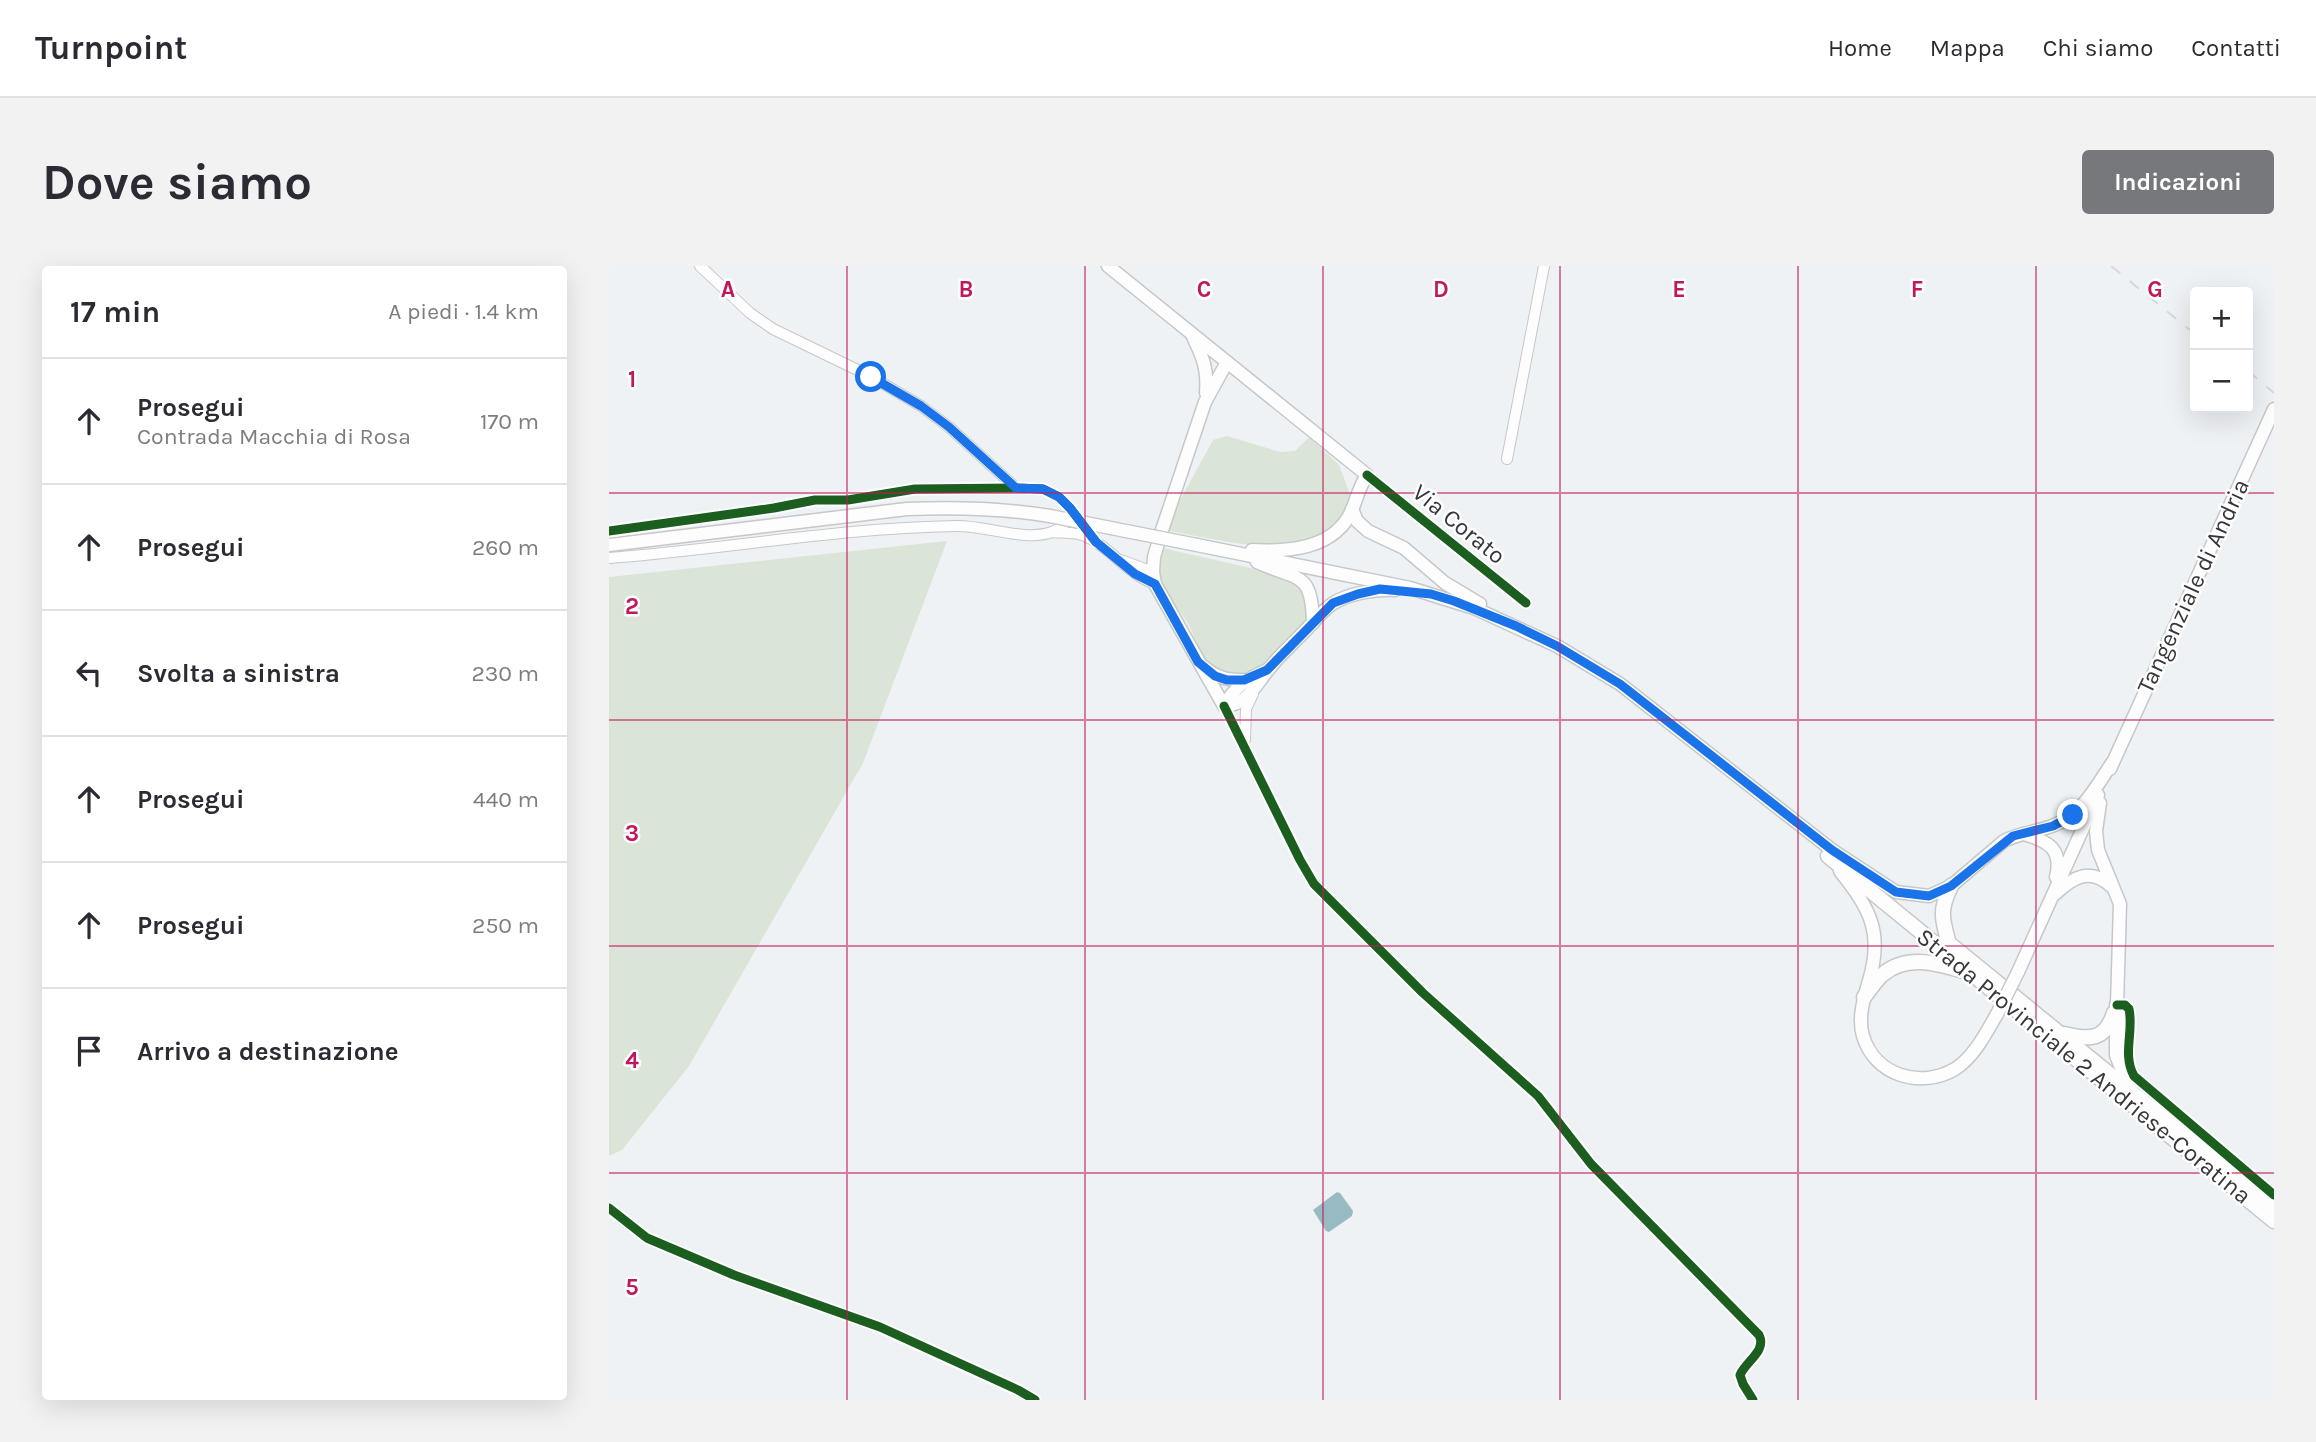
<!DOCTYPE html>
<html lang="it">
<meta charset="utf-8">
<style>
body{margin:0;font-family:Karla,sans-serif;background:#f2f2f3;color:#2b2b33}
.controls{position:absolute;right:21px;top:21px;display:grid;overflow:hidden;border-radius:7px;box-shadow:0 7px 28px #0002}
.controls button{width:63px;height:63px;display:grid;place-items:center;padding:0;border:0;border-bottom:2px solid #e1e1e2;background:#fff;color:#2b2b33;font:35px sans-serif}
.stop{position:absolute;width:21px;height:21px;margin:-16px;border:5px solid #1a73e8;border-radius:50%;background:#fff}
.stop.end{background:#1a73e8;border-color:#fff;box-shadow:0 2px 7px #0008}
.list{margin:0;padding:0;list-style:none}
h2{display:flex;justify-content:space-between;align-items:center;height:91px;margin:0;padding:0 28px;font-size:30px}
h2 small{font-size:23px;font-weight:400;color:#7c7c81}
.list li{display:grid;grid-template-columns:46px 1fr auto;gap:21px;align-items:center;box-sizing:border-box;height:126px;padding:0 28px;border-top:2px solid #e1e1e2}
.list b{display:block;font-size:26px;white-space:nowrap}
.list p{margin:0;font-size:23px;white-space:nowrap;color:#7c7c81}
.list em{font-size:23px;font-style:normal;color:#7c7c81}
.icon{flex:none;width:38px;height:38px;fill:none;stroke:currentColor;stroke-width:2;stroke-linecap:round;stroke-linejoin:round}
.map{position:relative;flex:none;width:1665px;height:1134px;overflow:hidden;border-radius:7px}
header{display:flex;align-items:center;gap:42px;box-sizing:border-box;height:98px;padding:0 35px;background:#fff;border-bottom:2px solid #e1e1e2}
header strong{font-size:33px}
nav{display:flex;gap:38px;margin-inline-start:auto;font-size:24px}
.intro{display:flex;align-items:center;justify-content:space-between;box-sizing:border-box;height:168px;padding:0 42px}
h1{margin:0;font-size:49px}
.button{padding:18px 32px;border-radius:7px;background:#77787b;color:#fff;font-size:24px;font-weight:700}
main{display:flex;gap:42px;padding:0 42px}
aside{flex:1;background:#fff;border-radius:7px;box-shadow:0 7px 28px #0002}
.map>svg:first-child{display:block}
.green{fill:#dae4d7}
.water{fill:#98bac2}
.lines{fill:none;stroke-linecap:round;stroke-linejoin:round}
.minor-casing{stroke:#c5c7c9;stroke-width:12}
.major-casing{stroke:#c5c7c9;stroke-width:15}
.highway-casing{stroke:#c5c7c9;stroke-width:17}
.minor{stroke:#fdfdfe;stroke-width:10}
.major{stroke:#fdfdfe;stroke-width:12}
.highway{stroke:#fdfdfe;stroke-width:14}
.rail{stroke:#d8d8da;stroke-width:2;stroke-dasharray:12 12;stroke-linecap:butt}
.major-bridge-casing{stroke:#c5c7c9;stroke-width:15;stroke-linecap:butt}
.major-bridge{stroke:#fdfdfe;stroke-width:12}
.cycleway-casing{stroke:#fefefe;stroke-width:13}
.cycleway{stroke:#1b5e20;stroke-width:9}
.route{stroke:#1a73e8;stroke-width:9}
.grid{fill:none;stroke:#c2185b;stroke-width:2;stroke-opacity:0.55}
.labels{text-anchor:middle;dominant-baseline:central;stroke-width:5;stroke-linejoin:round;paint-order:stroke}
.street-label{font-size:24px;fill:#36373a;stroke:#fefefe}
.grid-label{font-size:23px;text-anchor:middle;font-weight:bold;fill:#c2185b;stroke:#fefefe;stroke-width:5;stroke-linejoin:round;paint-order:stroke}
</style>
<header>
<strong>Turnpoint</strong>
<nav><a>Home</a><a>Mappa</a><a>Chi siamo</a><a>Contatti</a></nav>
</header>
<div class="intro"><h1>Dove siamo</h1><a class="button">Indicazioni</a></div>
<main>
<aside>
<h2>17 min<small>A piedi · 1.4 km</small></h2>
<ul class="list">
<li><svg class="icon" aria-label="ahead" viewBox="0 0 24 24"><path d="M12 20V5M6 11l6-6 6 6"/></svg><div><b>Prosegui</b><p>Contrada Macchia di Rosa</p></div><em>170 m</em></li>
<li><svg class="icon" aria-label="ahead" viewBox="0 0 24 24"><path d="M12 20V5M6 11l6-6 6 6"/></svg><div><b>Prosegui</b></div><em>260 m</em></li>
<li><svg class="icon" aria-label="left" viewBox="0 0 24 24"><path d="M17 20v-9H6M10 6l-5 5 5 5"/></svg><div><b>Svolta a sinistra</b></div><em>230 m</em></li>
<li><svg class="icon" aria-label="ahead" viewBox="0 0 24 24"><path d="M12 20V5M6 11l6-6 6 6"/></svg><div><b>Prosegui</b></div><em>440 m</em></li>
<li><svg class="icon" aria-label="ahead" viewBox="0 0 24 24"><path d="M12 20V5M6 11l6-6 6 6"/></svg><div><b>Prosegui</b></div><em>250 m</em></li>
<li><svg class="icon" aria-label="arrive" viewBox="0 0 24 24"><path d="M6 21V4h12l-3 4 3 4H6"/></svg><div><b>Arrivo a destinazione</b></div></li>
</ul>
</aside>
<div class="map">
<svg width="1665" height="1134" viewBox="0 0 1665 1134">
<rect width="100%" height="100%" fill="#eff2f5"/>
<g class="green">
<path d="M618,170L671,186L686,185L700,171L730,199L741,228C738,238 734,256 727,263C692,297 604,272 560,265L565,245L604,174Z"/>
<polygon points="338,275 254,497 80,800 13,884 0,890 0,311"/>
<polygon points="553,282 682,311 697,322 702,336 697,353 646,407 635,412 612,410 595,393 579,357 552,321 548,301"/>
</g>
<polygon class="water" points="728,926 731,927 744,945 743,950 720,966 717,965 704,944"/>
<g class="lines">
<defs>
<g id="minor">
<polyline points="91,0 141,47 164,63 263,111 312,140 340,161 407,222"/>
<polyline points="898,193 935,0"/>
<polyline points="758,209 917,337"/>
<polyline points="0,265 165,242 206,234 239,234 306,223 407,222 434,223 450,231 461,242 487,276"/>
<path d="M443,266C453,267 467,266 476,270C503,282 518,308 546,318"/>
<path d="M0,292C116,283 230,262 347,260C375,259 416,276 443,266C449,264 455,257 460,254V249"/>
<polyline points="512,294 544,306"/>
<path d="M615,440L691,594L705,618L814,727L929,830L982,898L1150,1069C1158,1085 1137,1095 1131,1109L1134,1118L1144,1134"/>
<polyline points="636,474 637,443 644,428"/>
<path d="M1508,739H1516L1520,743C1525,766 1513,788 1525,810L1665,929"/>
<polyline points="0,942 38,972 125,1009 271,1061 409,1124 426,1134"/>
</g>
<g id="major">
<path d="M499,0L758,209C750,221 748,232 743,244C726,283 680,286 643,284"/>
<path d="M584,71C594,91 599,104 597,127"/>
<polyline points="743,243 748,255 759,265 795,282 836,317 871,338"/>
<path d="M0,279L298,243C347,241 393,242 441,250"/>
<path d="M588,279L801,322L865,342L948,380L1011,418L1223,584L1287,626L1320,630L1342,620L1395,575C1410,567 1427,566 1443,560C1473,549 1487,521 1503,497"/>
<path d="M648,296C689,315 703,304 704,357"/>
<path d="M595,401C608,412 618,414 635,414"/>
<polyline points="615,440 546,318 544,306 545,291 552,267 596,136 618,96"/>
<path d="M615,440C638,439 646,420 659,404C669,391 681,380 692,369C702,359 712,346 723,338C740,327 766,323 786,324"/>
<path d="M615,440C626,420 638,413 658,404"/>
<polyline points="1501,503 1665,143"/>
<polyline points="1491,537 1487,565 1489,584 1511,638 1508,739"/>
<path d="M1415,568C1439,575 1454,583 1447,611"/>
<path d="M1231,605C1262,644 1275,668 1259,718C1254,735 1249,753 1254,770C1266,810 1312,823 1346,803C1365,791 1377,767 1388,748"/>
<path d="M1446,628C1464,611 1481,601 1502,620"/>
<polyline points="1409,706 1489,529"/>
</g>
<g id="highway">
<polyline points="1219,590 1665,955"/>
<path d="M1340,678C1333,653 1330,644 1342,620"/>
<polyline points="1342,679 1665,942"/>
<path d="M1255,731C1261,724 1266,715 1273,709C1297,688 1327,697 1354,705"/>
<polyline points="1508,739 1508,789 1521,822"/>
<path d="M1455,768C1480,774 1496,775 1505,747"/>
</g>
</defs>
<use href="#minor" class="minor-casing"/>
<use href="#major" class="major-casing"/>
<use href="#highway" class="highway-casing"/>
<use href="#minor" class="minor"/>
<use href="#major" class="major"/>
<use href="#highway" class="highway"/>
<g class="rail">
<polyline points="1502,0 1586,68"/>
<polyline points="1639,105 1665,127"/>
</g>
<defs>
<g id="major-bridge">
<polyline points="441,250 588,279"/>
<polyline points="1388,748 1409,706"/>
</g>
</defs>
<use href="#major-bridge" class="major-bridge-casing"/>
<use href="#major-bridge" class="major-bridge"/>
<defs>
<g id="cycleway">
<polyline points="758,209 917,337"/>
<polyline points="0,265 165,242 206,234 239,234 306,223 407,222 434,223 450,231 461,242 487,276"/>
<path d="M615,440L691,594L705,618L814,727L929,830L982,898L1150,1069C1158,1085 1137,1095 1131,1109L1134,1118L1144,1134"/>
<path d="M1508,739H1516L1520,743C1525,766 1513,788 1525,810L1665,929"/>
<polyline points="0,942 38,972 125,1009 271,1061 409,1124 426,1134"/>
</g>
</defs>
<use href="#cycleway" class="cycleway-casing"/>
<use href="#cycleway" class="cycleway"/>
</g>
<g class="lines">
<polyline class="route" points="262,111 312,140 340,161 407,222 434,223 450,231 461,242 487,276 526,308 546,318 589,396 606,410 618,414 635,414 658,404 724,337 749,328 771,323 792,325 822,328 845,335 907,360 948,380 1011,418 1223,584 1287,626 1320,630 1342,620 1404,570 1444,560 1464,549"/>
</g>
<path class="grid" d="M238,0V1134M476,0V1134M714,0V1134M951,0V1134M1189,0V1134M1427,0V1134M0,227H1665M0,454H1665M0,680H1665M0,907H1665"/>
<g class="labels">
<g class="street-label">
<text transform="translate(850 258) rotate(39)">Via Corato</text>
<text transform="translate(1584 320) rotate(-65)">Tangenziale di Andria</text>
<text transform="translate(1475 800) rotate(39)">Strada Provinciale 2 Andriese-Coratina</text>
</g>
</g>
<g class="grid-label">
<text x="119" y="31">A</text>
<text x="357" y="31">B</text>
<text x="595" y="31">C</text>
<text x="832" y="31">D</text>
<text x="1070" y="31">E</text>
<text x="1308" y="31">F</text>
<text x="1546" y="31">G</text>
<text x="23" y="121">1</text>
<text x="23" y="348">2</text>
<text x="23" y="575">3</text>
<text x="23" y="802">4</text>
<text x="23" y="1029">5</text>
</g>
</svg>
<div class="controls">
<button>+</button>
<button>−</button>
</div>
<div class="stop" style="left:262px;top:111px"></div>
<div class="stop end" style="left:1464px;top:549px"></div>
</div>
</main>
